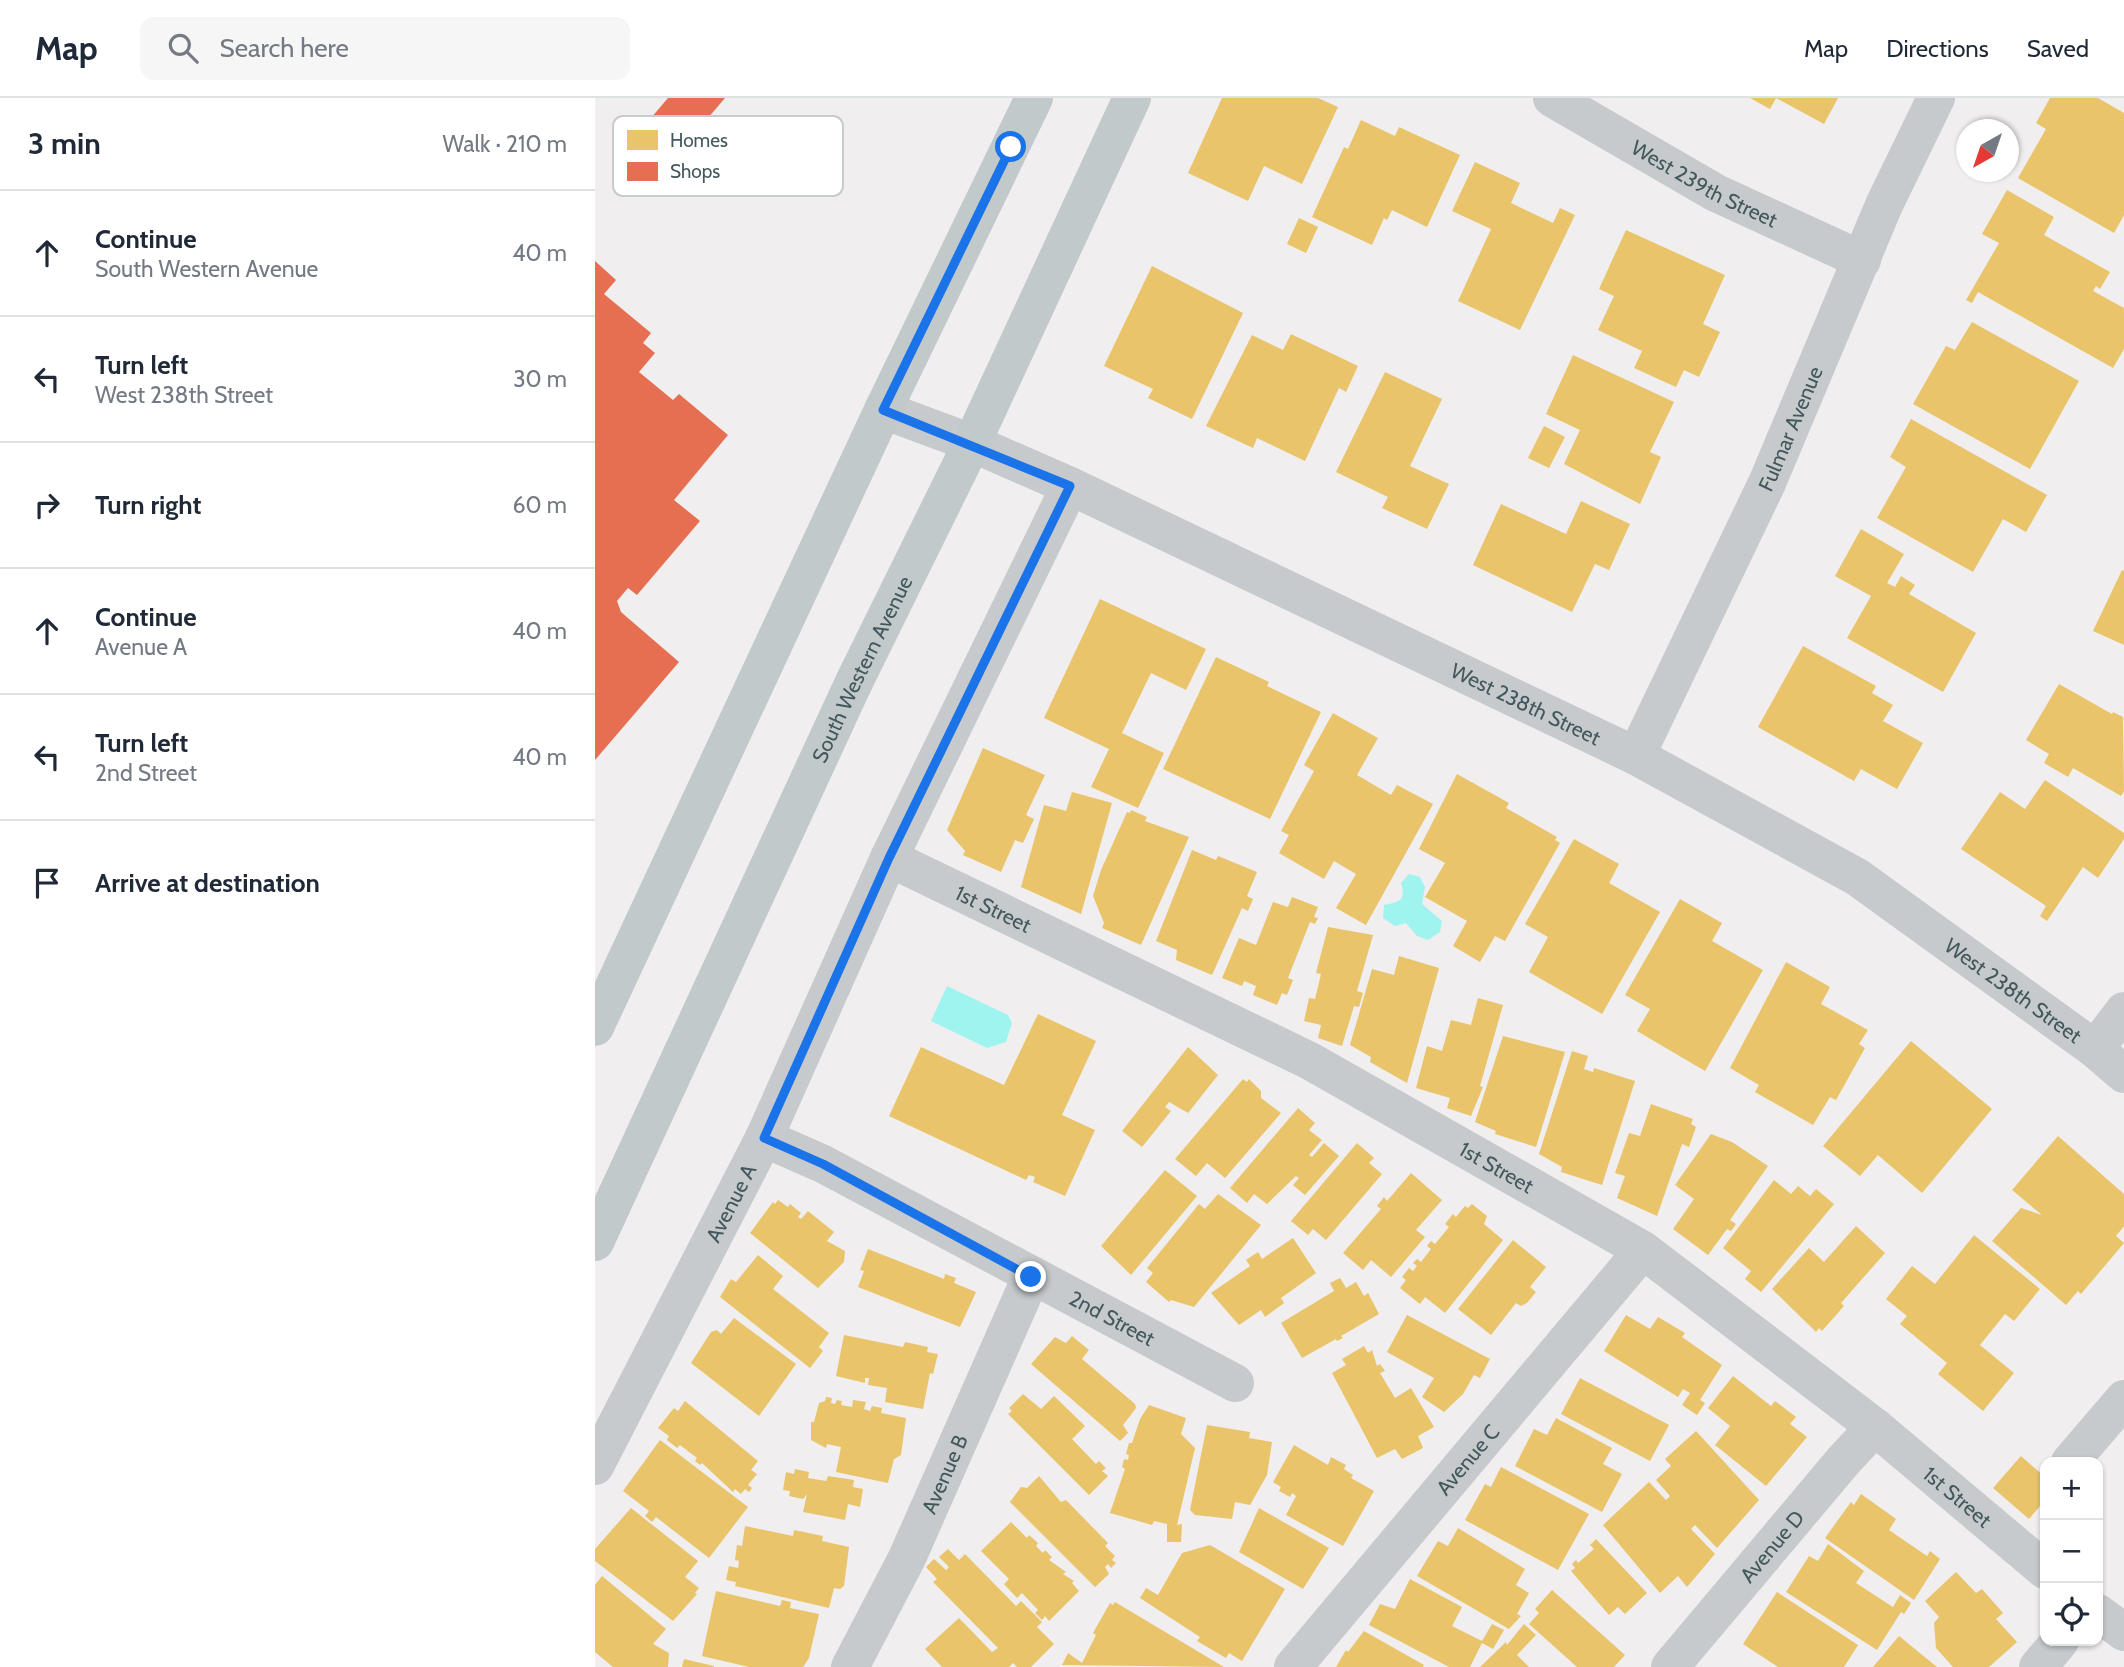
<!DOCTYPE html>
<meta charset="utf-8">
<style>
body{margin:0;font-family:Cabin,sans-serif;background:#f6f6f7;color:#1f2937}
.controls{position:absolute;right:21px;bottom:21px;display:grid;overflow:hidden;border-radius:14px;box-shadow:0 2px 5px #0004}
.controls button{width:63px;height:63px;display:grid;place-items:center;padding:0;border:0;border-bottom:2px solid #e0e1e3;background:#fff;color:#1f2937;font:35px sans-serif}
.compass{position:absolute;left:1361px;top:21px;width:63px;height:63px;border-radius:50%;background:#fff;box-shadow:0 2px 5px #0004;rotate:220deg}
.stop{position:absolute;width:21px;height:21px;margin:-16px;border:5px solid #1a73e8;border-radius:50%;background:#fff}
.stop.end{background:#1a73e8;border-color:#fff;box-shadow:0 2px 7px #0008}
.list{margin:0;padding:0;list-style:none}
h2{display:flex;justify-content:space-between;align-items:center;height:91px;margin:0;padding:0 28px;font-size:30px}
h2 small{font-size:23px;font-weight:400;color:#747a83}
.list li{display:grid;grid-template-columns:46px 1fr auto;gap:21px;align-items:center;box-sizing:border-box;height:126px;padding:0 28px;border-top:2px solid #e0e1e3}
.list b{display:block;font-size:26px;white-space:nowrap}
.list p{margin:0;font-size:23px;white-space:nowrap;color:#747a83}
.list em{font-size:23px;font-style:normal;color:#747a83}
.icon{flex:none;width:38px;height:38px;fill:none;stroke:currentColor;stroke-width:2;stroke-linecap:round;stroke-linejoin:round}
.map{position:relative;flex:none;width:1529px;height:1569px;overflow:hidden}
header{display:flex;align-items:center;gap:42px;box-sizing:border-box;height:98px;padding:0 35px;background:#fff;border-bottom:2px solid #e0e1e3}
header strong{font-size:33px}
nav{display:flex;gap:38px;margin-inline-start:auto;font-size:24px}
.search{width:490px;height:63px;background:#f6f6f7;display:flex;align-items:center;gap:18px;box-sizing:border-box;padding:0 24px;border-radius:14px;color:#747a83;font-size:26px}
main{display:flex}
aside{flex:1;background:#fff}
.map>svg:first-child{display:block}
.water{fill:#a0f4ef}
.homes{fill:#e9c46a}
.shops{fill:#e76f51}
.lines{fill:none;stroke-linecap:round;stroke-linejoin:round}
.minor{stroke:#c6cacc;stroke-width:38}
.major{stroke:#c2c9cb;stroke-width:38}
.route{stroke:#1a73e8;stroke-width:9}
.labels{text-anchor:middle;dominant-baseline:central;stroke-width:7;stroke-linejoin:round;paint-order:stroke}
.street-label{font-size:21px;fill:#43585d;stroke:#fff}
.key{fill:#fff;stroke:#c7cdce;stroke-width:2}
.key-label{font-size:19px;fill:#43585d}
</style>
<header>
<strong>Map</strong>
<div class="search"><svg class="icon" aria-label="search" viewBox="0 0 24 24"><circle cx="10" cy="10" r="6"/><path d="M15 15l6 6"/></svg>Search here</div>
<nav><a>Map</a><a>Directions</a><a>Saved</a></nav>
</header>
<main>
<aside>
<h2>3 min<small>Walk · 210 m</small></h2>
<ul class="list">
<li><svg class="icon" aria-label="ahead" viewBox="0 0 24 24"><path d="M12 20V5M6 11l6-6 6 6"/></svg><div><b>Continue</b><p>South Western Avenue</p></div><em>40 m</em></li>
<li><svg class="icon" aria-label="left" viewBox="0 0 24 24"><path d="M17 20v-9H6M10 6l-5 5 5 5"/></svg><div><b>Turn left</b><p>West 238th Street</p></div><em>30 m</em></li>
<li><svg class="icon" aria-label="right" viewBox="0 0 24 24"><path d="M7 20v-9h11M14 6l5 5-5 5"/></svg><div><b>Turn right</b></div><em>60 m</em></li>
<li><svg class="icon" aria-label="ahead" viewBox="0 0 24 24"><path d="M12 20V5M6 11l6-6 6 6"/></svg><div><b>Continue</b><p>Avenue A</p></div><em>40 m</em></li>
<li><svg class="icon" aria-label="left" viewBox="0 0 24 24"><path d="M17 20v-9H6M10 6l-5 5 5 5"/></svg><div><b>Turn left</b><p>2nd Street</p></div><em>40 m</em></li>
<li><svg class="icon" aria-label="arrive" viewBox="0 0 24 24"><path d="M6 21V4h12l-3 4 3 4H6"/></svg><div><b>Arrive at destination</b></div></li>
</ul>
</aside>
<div class="map">
<svg width="1529" height="1569" viewBox="0 0 1529 1569">
<rect width="100%" height="100%" fill="#f0eeef"/>
<g class="water">
<path d="M814,776L825,779L830,789L827,806L847,823L845,834L833,842L822,838L811,825L800,828L788,820L789,807C803,804 812,803 806,785Z"/>
<polygon points="352,888 413,917 417,925 411,944 392,950 336,923"/>
</g>
<g class="homes">
<polygon points="627,0 723,0 743,9 707,86 669,68 653,103 593,75"/>
<polygon points="1155,0 1181,0 1175,11"/>
<polygon points="1181,0 1243,0 1229,26"/>
<polygon points="1455,0 1503,0 1529,15 1529,117 1519,135 1423,80 1451,31 1441,25"/>
<polygon points="766,22 800,38 804,29 865,57 832,129 797,112 792,122 789,120 777,147 717,119 749,49 753,51"/>
<polygon points="880,64 925,85 916,105 958,125 965,110 980,117 925,232 863,203 896,131 857,113"/>
<polygon points="1412,92 1459,119 1449,137 1515,174 1505,191 1501,188 1498,193 1529,210 1529,251 1518,270 1383,194 1377,205 1371,202 1404,145 1387,136"/>
<polygon points="704,120 723,129 711,155 692,146"/>
<polygon points="1031,132 1130,177 1108,226 1125,234 1104,279 1089,272 1081,289 1039,270 1047,253 1003,232 1019,198 1004,191"/>
<polygon points="557,168 648,215 597,321 553,300 558,291 509,268"/>
<polygon points="1377,224 1484,283 1435,371 1318,306 1351,248 1360,252"/>
<polygon points="696,236 763,268 751,294 744,290 710,363 662,340 658,350 611,328 657,237 688,252"/>
<polygon points="978,257 1079,304 1055,354 1066,359 1045,406 969,366 985,332 951,316"/>
<polygon points="790,274 847,301 815,368 854,386 832,431 787,410 793,399 741,374"/>
<polygon points="1316,321 1452,397 1431,434 1408,421 1378,474 1282,420 1311,369 1295,359"/>
<polygon points="949,328 970,339 954,370 933,360"/>
<polygon points="986,403 1035,426 1014,472 1000,466 977,514 878,467 906,406 971,436"/>
<polygon points="1266,431 1309,456 1292,485 1300,489 1306,478 1320,487 1314,496 1381,535 1348,594 1252,540 1276,498 1240,478"/>
<polygon points="1527,472 1529,473 1529,547 1498,533"/>
<polygon points="505,501 611,551 591,592 556,575 527,635 569,655 543,710 496,689 514,651 449,620"/>
<polygon points="1208,548 1281,588 1277,595 1298,607 1288,623 1328,645 1302,691 1266,671 1259,683 1163,629"/>
<polygon points="621,559 674,584 672,588 726,614 675,721 568,671"/>
<polygon points="1464,586 1517,616 1518,614 1528,619 1529,693 1526,698 1478,670 1473,679 1449,665 1454,656 1431,642"/>
<polygon points="738,615 783,640 762,677 796,697 802,687 838,706 771,827 741,810 761,776 739,763 729,781 684,755 694,737 686,733 719,673 709,667"/>
<polygon points="388,650 450,677 431,717 439,721 428,745 420,742 406,774 368,757 370,753 352,732"/>
<polygon points="862,676 914,705 911,710 962,739 960,742 965,745 910,843 900,838 885,864 858,848 872,823 830,799 850,765 824,751"/>
<polygon points="1450,682 1529,735 1529,741 1503,780 1488,769 1452,823 1445,818 1451,808 1366,751 1405,694 1430,711"/>
<polygon points="477,694 517,705 486,816 426,789 449,707 471,713"/>
<polygon points="536,712 552,719 550,723 594,739 546,847 507,830 509,825 498,798 506,772 532,714 535,715"/>
<polygon points="979,741 1024,766 1014,785 1065,814 1007,916 934,874 953,839 930,826"/>
<polygon points="597,752 621,762 623,758 662,774 652,798 658,801 653,813 647,810 617,877 581,862 582,852 561,843"/>
<polygon points="697,799 723,809 719,819 723,820 720,826 715,824 693,880 698,882 692,897 687,895 682,907 658,897 661,888 649,883 647,888 627,880 644,840 661,847 678,804 693,809"/>
<polygon points="1085,801 1127,825 1117,843 1168,872 1110,973 1042,933 1055,911 1030,897"/>
<polygon points="733,829 778,837 762,893 768,895 764,909 759,908 747,948 723,940 726,927 709,923 714,900 720,901 726,876 721,875"/>
<polygon points="804,858 844,870 812,985 775,964 776,959 755,947 777,871 799,877"/>
<polygon points="1191,864 1235,889 1226,906 1273,932 1264,946 1270,950 1241,1002 1235,999 1218,1027 1160,994 1164,987 1135,970"/>
<polygon points="883,900 908,907 885,988 888,989 876,1018 852,1010 855,1000 821,990 832,948 847,953 856,922 876,927"/>
<polygon points="443,916 501,943 467,1017 500,1032 470,1098 438,1084 440,1079 434,1077 431,1082 294,1018 326,949 409,987"/>
<polygon points="908,938 970,954 941,1049 900,1036 901,1033 880,1024"/>
<polygon points="1316,943 1397,1011 1327,1095 1283,1057 1265,1078 1228,1048"/>
<polygon points="593,949 623,977 593,1015 574,1004 570,1009 576,1013 547,1049 527,1033"/>
<polygon points="977,953 993,958 989,971 998,974 999,970 1040,983 1007,1087 966,1074 967,1069 944,1056"/>
<polygon points="648,981 652,984 654,981 666,993 666,1000 686,1015 630,1080 612,1065 601,1078 580,1061"/>
<polygon points="1056,1006 1098,1021 1096,1026 1101,1029 1094,1049 1087,1046 1062,1118 1022,1100 1030,1078 1020,1075 1034,1035 1045,1038"/>
<polygon points="703,1010 720,1025 714,1032 727,1042 714,1057 717,1059 729,1045 744,1058 710,1097 698,1087 704,1080 701,1078 672,1106 659,1096 652,1105 635,1090"/>
<polygon points="1116,1036 1137,1044 1173,1068 1135,1122 1141,1126 1136,1133 1132,1131 1113,1157 1078,1131 1099,1101 1080,1087"/>
<polygon points="1463,1038 1529,1096 1529,1128 1521,1138 1529,1145 1486,1196 1483,1193 1471,1207 1397,1143 1426,1110 1447,1117 1417,1092"/>
<polygon points="762,1045 779,1060 774,1065 787,1076 731,1142 718,1131 713,1137 696,1123"/>
<polygon points="570,1072 602,1098 536,1177 506,1148"/>
<polygon points="816,1075 847,1102 821,1132 830,1139 796,1179 776,1162 768,1172 748,1155 786,1111 782,1108 789,1099 792,1103"/>
<polygon points="1179,1082 1196,1096 1203,1088 1215,1098 1221,1091 1239,1106 1166,1194 1150,1181 1156,1173 1128,1150"/>
<polygon points="623,1096 666,1127 599,1209 576,1202 574,1204 551,1184 558,1175 552,1170 604,1106 610,1111"/>
<polygon points="183,1102 193,1109 195,1106 206,1115 203,1119 206,1121 213,1113 239,1134 232,1143 250,1153 249,1164 223,1190 155,1135 178,1104 180,1106"/>
<polygon points="877,1106 892,1118 889,1126 908,1142 850,1215 830,1199 825,1206 805,1190 811,1182 807,1179 814,1170 818,1173 822,1168 818,1165 822,1161 826,1164 836,1151 832,1148 836,1143 840,1146 854,1129 850,1126 858,1116 861,1119 870,1108 873,1110"/>
<polygon points="1261,1128 1290,1155 1246,1205 1249,1208 1227,1233 1224,1230 1221,1234 1177,1191 1214,1150 1229,1164"/>
<polygon points="1379,1137 1445,1191 1419,1223 1410,1216 1385,1247 1419,1275 1388,1313 1343,1276 1352,1265 1305,1226 1312,1218 1291,1201 1317,1168 1340,1186"/>
<polygon points="698,1140 721,1175 686,1200 689,1205 670,1219 666,1212 644,1227 616,1195 655,1168 651,1162 663,1154 667,1161"/>
<polygon points="918,1142 951,1169 935,1189 941,1194 932,1205 926,1208 921,1205 896,1237 863,1211"/>
<polygon points="273,1151 349,1181 350,1176 361,1180 359,1185 381,1194 365,1229 263,1189 269,1173 265,1172"/>
<polygon points="163,1157 188,1178 178,1191 234,1235 224,1249 228,1253 215,1270 125,1199 136,1181 141,1184"/>
<polygon points="745,1180 751,1190 761,1184 769,1198 773,1195 784,1216 746,1238 748,1240 742,1243 741,1241 707,1260 686,1225 739,1193 735,1185"/>
<polygon points="812,1217 895,1261 885,1280 879,1277 868,1296 849,1314 827,1299 839,1280 792,1254"/>
<polygon points="1031,1217 1055,1231 1063,1219 1090,1235 1087,1239 1127,1267 1105,1302 1110,1305 1102,1317 1087,1307 1095,1295 1088,1291 1083,1299 1009,1253"/>
<polygon points="139,1220 201,1266 164,1318 96,1265 116,1234 122,1232 126,1236"/>
<polygon points="249,1237 308,1249 310,1244 333,1249 332,1254 343,1256 338,1276 335,1275 328,1311 290,1304 292,1290 273,1287 274,1280 270,1280 270,1285 241,1278"/>
<polygon points="477,1238 494,1252 487,1261 540,1306 541,1310 528,1327 533,1335 525,1343 436,1266 460,1239 471,1245"/>
<polygon points="769,1248 773,1255 777,1252 782,1268 785,1266 790,1273 785,1275 800,1300 816,1290 839,1329 823,1338 828,1350 807,1361 800,1351 782,1360 737,1275 751,1267 747,1261"/>
<polygon points="1138,1278 1176,1308 1180,1303 1201,1319 1195,1326 1212,1339 1171,1388 1120,1347 1135,1328 1113,1310"/>
<polygon points="985,1280 1074,1327 1055,1363 966,1316"/>
<polygon points="428,1296 446,1311 459,1298 490,1328 477,1341 501,1366 504,1363 511,1370 507,1373 513,1378 494,1397 413,1316 417,1313 414,1310"/>
<polygon points="231,1299 237,1300 236,1305 240,1306 242,1302 247,1303 246,1307 257,1309 258,1302 271,1304 269,1311 275,1313 277,1308 287,1310 286,1315 311,1320 306,1357 299,1361 293,1385 241,1374 246,1349 232,1346 231,1350 216,1342 216,1324 219,1324 224,1305 230,1303"/>
<polygon points="90,1303 163,1363 156,1372 162,1376 153,1387 157,1390 154,1394 150,1391 146,1396 140,1391 138,1394 107,1365 105,1367 100,1363 102,1360 85,1347 82,1350 72,1342 74,1338 63,1330 79,1310 83,1313"/>
<polygon points="554,1307 591,1320 586,1336 600,1350 582,1427 587,1426 586,1444 572,1444 572,1426 559,1423 557,1427 515,1415 530,1371 527,1369 529,1361 533,1362 534,1357 531,1356 534,1345 537,1345 545,1321"/>
<polygon points="961,1320 1017,1350 1008,1366 1027,1376 1007,1414 920,1368 939,1331 952,1337"/>
<polygon points="612,1327 655,1334 654,1340 677,1344 672,1377 655,1407 640,1404 637,1421 600,1417 595,1412"/>
<polygon points="1101,1333 1164,1402 1122,1450 1100,1427 1096,1431 1120,1456 1092,1489 1083,1478 1065,1495 1008,1427 1054,1384 1071,1402 1075,1398 1061,1382 1076,1368 1070,1361"/>
<polygon points="65,1342 153,1409 114,1460 61,1419 57,1424 50,1418 54,1413 28,1393"/>
<polygon points="699,1347 733,1367 736,1359 751,1367 749,1371 758,1377 756,1380 779,1393 748,1448 691,1417 701,1398 697,1395 695,1399 684,1393 686,1389 678,1384"/>
<polygon points="1426,1358 1450,1379 1450,1402 1434,1421 1398,1390"/>
<polygon points="906,1369 994,1416 963,1472 870,1422 890,1386 896,1389"/>
<polygon points="200,1371 214,1374 213,1380 231,1383 233,1378 259,1382 258,1389 268,1391 265,1409 253,1406 250,1422 208,1414 212,1396 208,1401 194,1398 195,1393 188,1392 191,1374 199,1376"/>
<polygon points="444,1378 466,1404 471,1402 513,1445 510,1448 520,1458 517,1462 521,1465 516,1470 513,1466 510,1469 514,1476 500,1489 415,1404 426,1389 432,1390"/>
<polygon points="1266,1396 1301,1421 1294,1432 1332,1458 1335,1453 1345,1461 1319,1502 1230,1440 1256,1404 1259,1407"/>
<polygon points="36,1410 103,1463 90,1479 104,1490 100,1495 102,1496 78,1523 0,1463 0,1451"/>
<polygon points="664,1410 734,1450 708,1491 644,1454"/>
<polygon points="416,1424 432,1440 434,1437 443,1445 441,1448 448,1455 450,1452 457,1459 454,1462 471,1474 468,1476 479,1483 477,1485 484,1493 454,1523 450,1518 447,1522 440,1515 443,1512 427,1495 422,1500 409,1486 414,1481 386,1453"/>
<polygon points="150,1428 198,1438 199,1432 228,1438 227,1443 254,1449 249,1488 245,1491 239,1490 234,1510 140,1488 141,1484 131,1482 134,1468 143,1470 144,1463 140,1462 142,1447 147,1448"/>
<polygon points="863,1430 930,1471 921,1487 934,1495 922,1516 926,1518 914,1531 822,1478 843,1443 853,1448"/>
<polygon points="1001,1441 1052,1495 1030,1516 1023,1509 1014,1517 976,1473 980,1470 977,1466 981,1462 983,1465 999,1451 995,1447"/>
<polygon points="1233,1446 1269,1473 1261,1485 1298,1509 1305,1497 1316,1505 1309,1516 1306,1514 1282,1552 1191,1494 1214,1458 1223,1463"/>
<polygon points="615,1447 690,1491 647,1563 634,1555 631,1560 602,1543 605,1539 545,1500 551,1490 563,1497 587,1455"/>
<polygon points="353,1451 364,1462 370,1456 421,1508 426,1503 447,1524 442,1529 459,1546 436,1569 422,1569 418,1565 414,1569 347,1569 330,1551 364,1520 397,1554 403,1550 338,1484 342,1481 331,1469 339,1461 351,1472 354,1469 344,1459"/>
<polygon points="1361,1474 1381,1495 1387,1491 1408,1515 1401,1521 1422,1544 1394,1569 1358,1569 1341,1550 1339,1525 1344,1519 1330,1503"/>
<polygon points="7,1478 71,1531 58,1546 74,1555 73,1569 18,1569 0,1554 0,1487"/>
<polygon points="815,1481 867,1509 857,1528 887,1543 897,1526 909,1532 898,1551 887,1545 875,1569 854,1569 774,1527 785,1506 800,1511"/>
<polygon points="957,1492 1030,1557 1019,1569 982,1569 934,1526 944,1515 940,1511"/>
<polygon points="121,1493 185,1508 187,1502 196,1504 195,1510 224,1516 214,1560 208,1569 154,1569 107,1558"/>
<polygon points="1182,1494 1263,1547 1249,1569 1183,1569 1148,1546"/>
<polygon points="520,1504 629,1569 467,1567 473,1555 487,1565 501,1537 498,1535 515,1505 518,1507"/>
<polygon points="929,1526 941,1537 922,1557 934,1569 885,1569 911,1544 912,1547"/>
<polygon points="769,1533 829,1567 828,1569 741,1569 751,1552 753,1554"/>
<polygon points="1304,1538 1342,1569 1278,1569"/>
<polygon points="89,1561 119,1568 119,1569 87,1569"/>
</g>
<g class="shops">
<polygon points="73,0 130,0 77,62 44,34"/>
<polygon points="0,163 21,182 9,196 56,235 48,245 60,255 44,274 78,302 84,296 133,337 79,402 105,423 42,497 33,490 22,503 26,514 84,564 0,662"/>
</g>
<g class="lines">
<g class="minor">
<path id="s1" d="M957,0L1121,95L1267,162"/>
<path id="s2" d="M288,312L377,345L475,388L1041,658L1262,779L1500,951L1529,976"/>
<path id="s3" d="M1041,658L1172,385L1289,107L1341,0"/>
<path id="s4" d="M294,760L715,963L1048,1152L1280,1329L1450,1472"/>
<polyline points="1500,951 1529,913"/>
<path id="s5" d="M169,1040L228,1066L640,1285"/>
<polyline points="1475,1364 1529,1301"/>
<path id="s6" d="M0,1368L169,1040L294,760L475,388"/>
<polyline points="1503,1515 1529,1534"/>
<path id="s7" d="M255,1569L312,1460L436,1179"/>
<path id="s8" d="M698,1569L1048,1152"/>
<path id="s9" d="M1075,1569L1249,1362L1280,1329"/>
<polyline points="1443,1569 1465,1543"/>
</g>
<g class="major">
<polyline points="0,929 288,312 439,0"/>
<path id="s10" d="M0,1144L259,584L377,345L537,0"/>
</g>
</g>
<g class="lines">
<polyline class="route" points="416,49 288,312 475,388 294,760 169,1040 228,1066 436,1179"/>
</g>
<g class="labels">
<g class="street-label">
<text stroke="none"><textPath href="#s1" startOffset="175">West 239th Street</textPath></text>
<text stroke="none"><textPath href="#s3" startOffset="362">Fulmar Avenue</textPath></text>
<text stroke="none"><textPath href="#s10" startOffset="632">South Western Avenue</textPath></text>
<text stroke="none"><textPath href="#s2" startOffset="707">West 238th Street</textPath></text>
<text stroke="none"><textPath href="#s4" startOffset="116">1st Street</textPath></text>
<text stroke="none"><textPath href="#s2" startOffset="1274">West 238th Street</textPath></text>
<text stroke="none"><textPath href="#s4" startOffset="682">1st Street</textPath></text>
<text stroke="none"><textPath href="#s6" startOffset="296">Avenue A</textPath></text>
<text stroke="none"><textPath href="#s5" startOffset="392">2nd Street</textPath></text>
<text stroke="none"><textPath href="#s8" startOffset="271">Avenue C</textPath></text>
<text stroke="none"><textPath href="#s7" startOffset="215">Avenue B</textPath></text>
<text stroke="none"><textPath href="#s4" startOffset="1250">1st Street</textPath></text>
<text stroke="none"><textPath href="#s9" startOffset="158">Avenue D</textPath></text>
</g>
</g>
<rect x="18" y="18" width="230" height="80" rx="10" class="key"/>
<rect x="32" y="32" width="31" height="20" fill="#e9c46a"/>
<rect x="32" y="64" width="31" height="19" fill="#e76f51"/>
<g class="key-label">
<text x="75" y="49">Homes</text>
<text x="75" y="80">Shops</text>
</g>
</svg>
<div class="controls">
<button>+</button>
<button>−</button>
<button><svg class="icon" aria-label="locate" viewBox="0 0 24 24"><circle cx="12" cy="12" r="6"/><path d="M12 2v4M12 18v4M2 12h4M18 12h4"/></svg></button>
</div>
<svg class="compass" viewBox="-18 -18 36 36"><path d="M0-13l5 13h-10z" fill="#e53935"/><path d="M0 13l5-13h-10z" fill="#747a83"/></svg>
<div class="stop" style="left:416px;top:49px"></div>
<div class="stop end" style="left:436px;top:1179px"></div>
</div>
</main>
